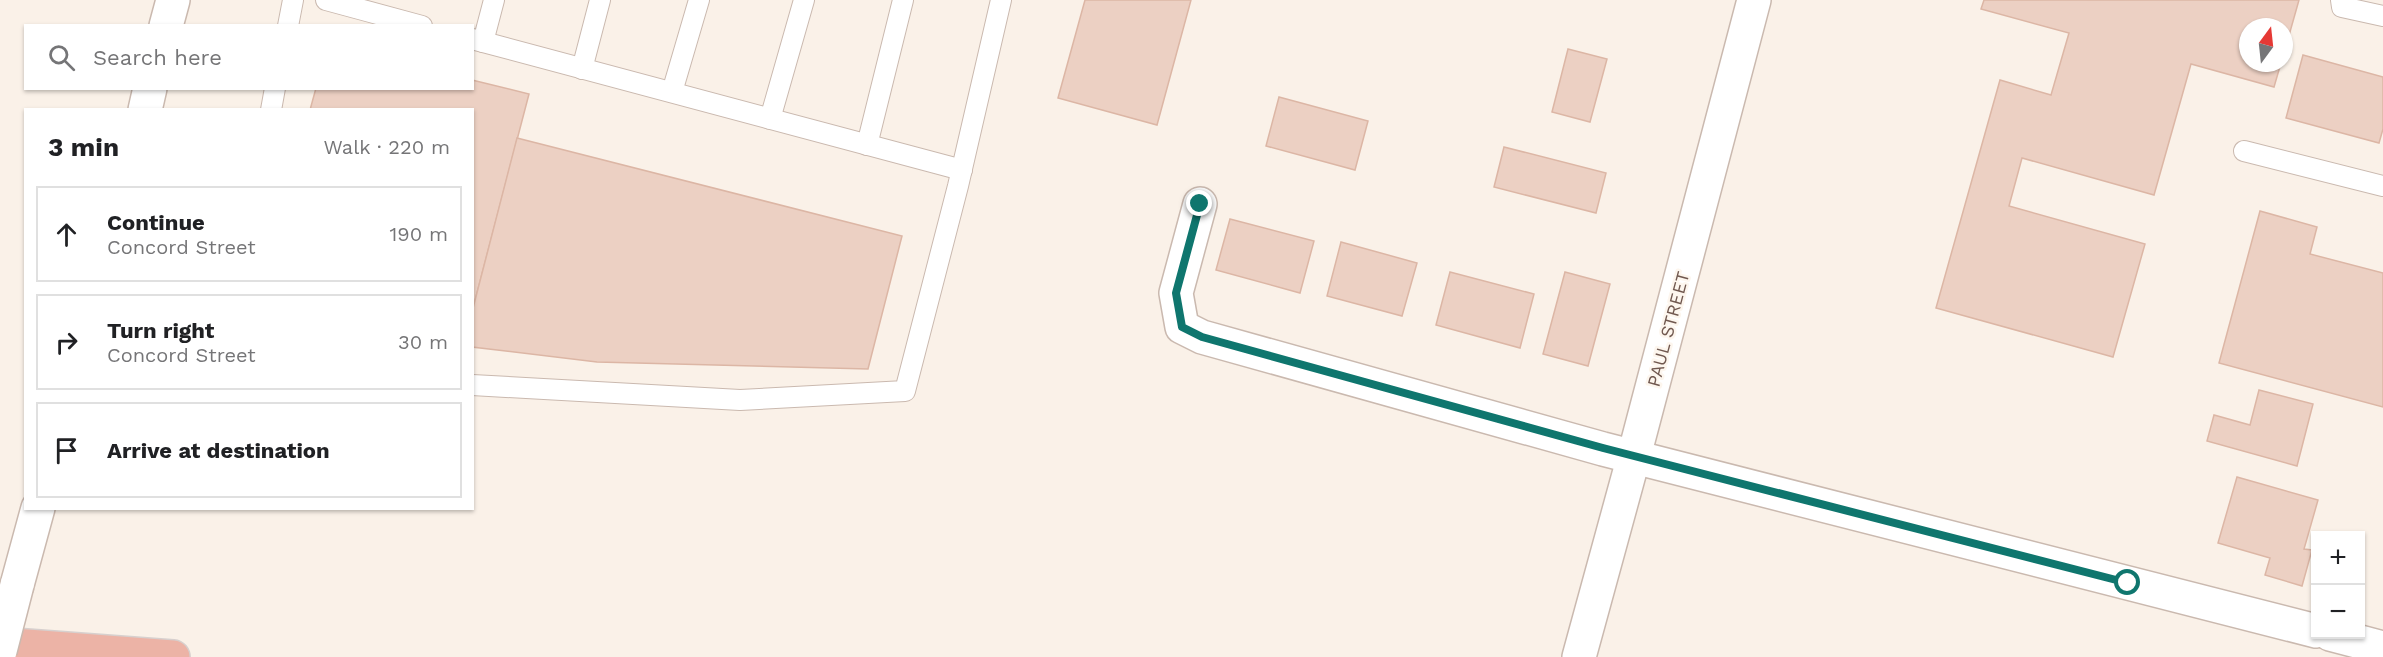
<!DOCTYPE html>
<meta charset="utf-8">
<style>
body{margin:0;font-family:"Work Sans",sans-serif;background:#f2f2f2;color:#202124}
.controls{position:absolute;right:18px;bottom:18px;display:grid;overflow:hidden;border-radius:0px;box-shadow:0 2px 4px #0004}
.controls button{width:54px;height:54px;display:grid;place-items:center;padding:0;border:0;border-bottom:2px solid #e0e0e0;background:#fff;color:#202124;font:30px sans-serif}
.compass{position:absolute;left:2239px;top:18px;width:54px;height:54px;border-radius:50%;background:#fff;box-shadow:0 2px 4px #0004;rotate:15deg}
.stop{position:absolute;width:18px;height:18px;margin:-14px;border:4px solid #0f766e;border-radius:50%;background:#fff}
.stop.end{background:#0f766e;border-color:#fff;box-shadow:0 2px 6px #0008}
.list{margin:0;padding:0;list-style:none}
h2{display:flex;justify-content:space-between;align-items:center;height:78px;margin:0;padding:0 24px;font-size:26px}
h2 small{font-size:20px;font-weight:400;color:#757577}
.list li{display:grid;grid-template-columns:39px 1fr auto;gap:18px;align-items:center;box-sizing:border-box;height:96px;margin:0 12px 12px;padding:0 12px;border:2px solid #e0e0e0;border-radius:0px}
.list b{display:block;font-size:22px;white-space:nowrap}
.list p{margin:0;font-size:20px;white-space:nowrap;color:#757577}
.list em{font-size:20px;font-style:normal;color:#757577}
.icon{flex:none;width:33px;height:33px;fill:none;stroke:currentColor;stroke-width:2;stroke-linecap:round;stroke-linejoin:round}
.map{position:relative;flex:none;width:2383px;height:657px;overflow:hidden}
.search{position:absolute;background:#fff;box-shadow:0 2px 4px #0004;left:24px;top:24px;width:450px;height:66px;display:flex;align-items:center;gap:15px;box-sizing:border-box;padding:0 21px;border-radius:0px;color:#757577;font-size:22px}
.panel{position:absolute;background:#fff;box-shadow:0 2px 4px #0004;left:24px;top:108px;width:450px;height:402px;border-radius:0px}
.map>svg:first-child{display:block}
.building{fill:#ecd0c3;stroke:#dcb6a5;stroke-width:1.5}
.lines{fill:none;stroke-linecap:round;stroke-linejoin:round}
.service-casing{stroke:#cab9af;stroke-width:22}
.minor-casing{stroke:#cab9af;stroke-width:36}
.tertiary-casing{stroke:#cab9af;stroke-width:36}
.motorway-casing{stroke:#d7d0ce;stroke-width:36}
.service{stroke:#fff;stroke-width:20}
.minor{stroke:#fff;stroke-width:33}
.tertiary{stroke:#fff;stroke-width:33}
.motorway{stroke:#ecb3a6;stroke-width:33}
.tertiary-bridge-casing{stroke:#cab9af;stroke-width:36;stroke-linecap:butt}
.tertiary-bridge{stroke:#fff;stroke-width:33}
.route{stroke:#0f766e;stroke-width:8}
.labels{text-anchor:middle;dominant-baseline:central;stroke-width:5;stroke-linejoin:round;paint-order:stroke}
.street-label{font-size:18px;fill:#70584f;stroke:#fdf6ee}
</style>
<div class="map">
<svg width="2383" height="657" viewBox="0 0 2383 657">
<rect width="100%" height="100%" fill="#faf1e8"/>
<g class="building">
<polygon points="1085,0 1191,0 1157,125 1058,98"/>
<polygon points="1984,0 2299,0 2284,53 2284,27 2248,27 2248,63 2281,63 2274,87 2191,64 2154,195 2022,158 2009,206 2145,244 2113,357 1936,308 2000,80 2051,95 2069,33 1981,9"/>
<polygon points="1568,49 1607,59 1590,122 1552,112"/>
<polygon points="2303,55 2383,77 2383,129 2379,143 2286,118"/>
<polygon points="472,80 529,94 472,312 472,110 310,110 316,88 472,88"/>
<polygon points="1279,97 1368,121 1355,170 1266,146"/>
<polygon points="517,138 902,236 868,369 597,362 472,347 472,312"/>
<polygon points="1504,147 1606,173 1596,213 1494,187"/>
<polygon points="2260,211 2317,227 2310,254 2383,273 2383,407 2219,363"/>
<polygon points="1230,219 1314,241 1300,293 1216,270"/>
<polygon points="1341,242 1417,263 1402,316 1327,296"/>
<polygon points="1450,272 1534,294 1520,348 1436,325"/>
<polygon points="1565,272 1610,284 1588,366 1543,354"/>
<polygon points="2259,390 2313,404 2297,466 2207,441 2214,415 2250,425"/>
<polygon points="2237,477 2318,500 2304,549 2312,550 2302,586 2265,575 2270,558 2218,543"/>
</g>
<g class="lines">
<defs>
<g id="service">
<polyline points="326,0 422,26"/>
<polyline points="2341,0 2342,7 2383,16"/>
<polyline points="288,26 293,0"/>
<polyline points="472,39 962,170"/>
<polyline points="483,42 494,0"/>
<polyline points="582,69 600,0"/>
<polyline points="672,92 699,0"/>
<polyline points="271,110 275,88"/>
<polyline points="770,119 804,0"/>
<polyline points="867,145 903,0"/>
<polyline points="2244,151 2383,186"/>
<polyline points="472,385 740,400 905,391 958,186 1001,0"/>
</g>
<g id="minor">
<polyline points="1200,204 1176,293 1182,327 1202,337 1603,449 2316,631"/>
<polyline points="2330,634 2383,648"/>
<polyline points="1579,657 1634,456 1754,0"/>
</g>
<g id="tertiary">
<polyline points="166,26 173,0"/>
<polyline points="145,110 150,88"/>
<polyline points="17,585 38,508"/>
</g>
<polyline id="motorway" points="0,644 173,657"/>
</defs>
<use href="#service" class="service-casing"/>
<use href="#minor" class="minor-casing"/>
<use href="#tertiary" class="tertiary-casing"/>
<use href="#motorway" class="motorway-casing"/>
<use href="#service" class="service"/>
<use href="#minor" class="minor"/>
<use href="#tertiary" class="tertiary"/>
<use href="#motorway" class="motorway"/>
<defs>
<polyline id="tertiary-bridge" points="0,651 17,585"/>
</defs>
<use href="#tertiary-bridge" class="tertiary-bridge-casing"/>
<use href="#tertiary-bridge" class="tertiary-bridge"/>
</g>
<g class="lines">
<polyline class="route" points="1200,204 1176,293 1182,327 1202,337 1603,448 2128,583"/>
</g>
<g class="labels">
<g class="street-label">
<text transform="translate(1668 329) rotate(-75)">PAUL STREET</text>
</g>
</g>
</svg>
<div class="controls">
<button>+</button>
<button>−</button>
</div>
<svg class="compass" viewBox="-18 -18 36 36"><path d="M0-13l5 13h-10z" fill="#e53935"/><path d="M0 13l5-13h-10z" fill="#757577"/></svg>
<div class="stop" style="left:2128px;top:583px"></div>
<div class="stop end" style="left:1200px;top:204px"></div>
<div class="search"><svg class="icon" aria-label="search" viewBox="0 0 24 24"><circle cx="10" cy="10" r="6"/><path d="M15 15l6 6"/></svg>Search here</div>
<section class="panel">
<h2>3 min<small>Walk · 220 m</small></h2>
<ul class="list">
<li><svg class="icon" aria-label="ahead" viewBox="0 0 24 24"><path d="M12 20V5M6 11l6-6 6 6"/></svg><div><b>Continue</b><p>Concord Street</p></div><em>190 m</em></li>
<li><svg class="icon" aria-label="right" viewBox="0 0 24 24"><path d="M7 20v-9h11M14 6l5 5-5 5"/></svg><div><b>Turn right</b><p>Concord Street</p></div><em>30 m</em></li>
<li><svg class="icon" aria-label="arrive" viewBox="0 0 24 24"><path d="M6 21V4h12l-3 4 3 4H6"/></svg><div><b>Arrive at destination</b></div></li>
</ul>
</section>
</div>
